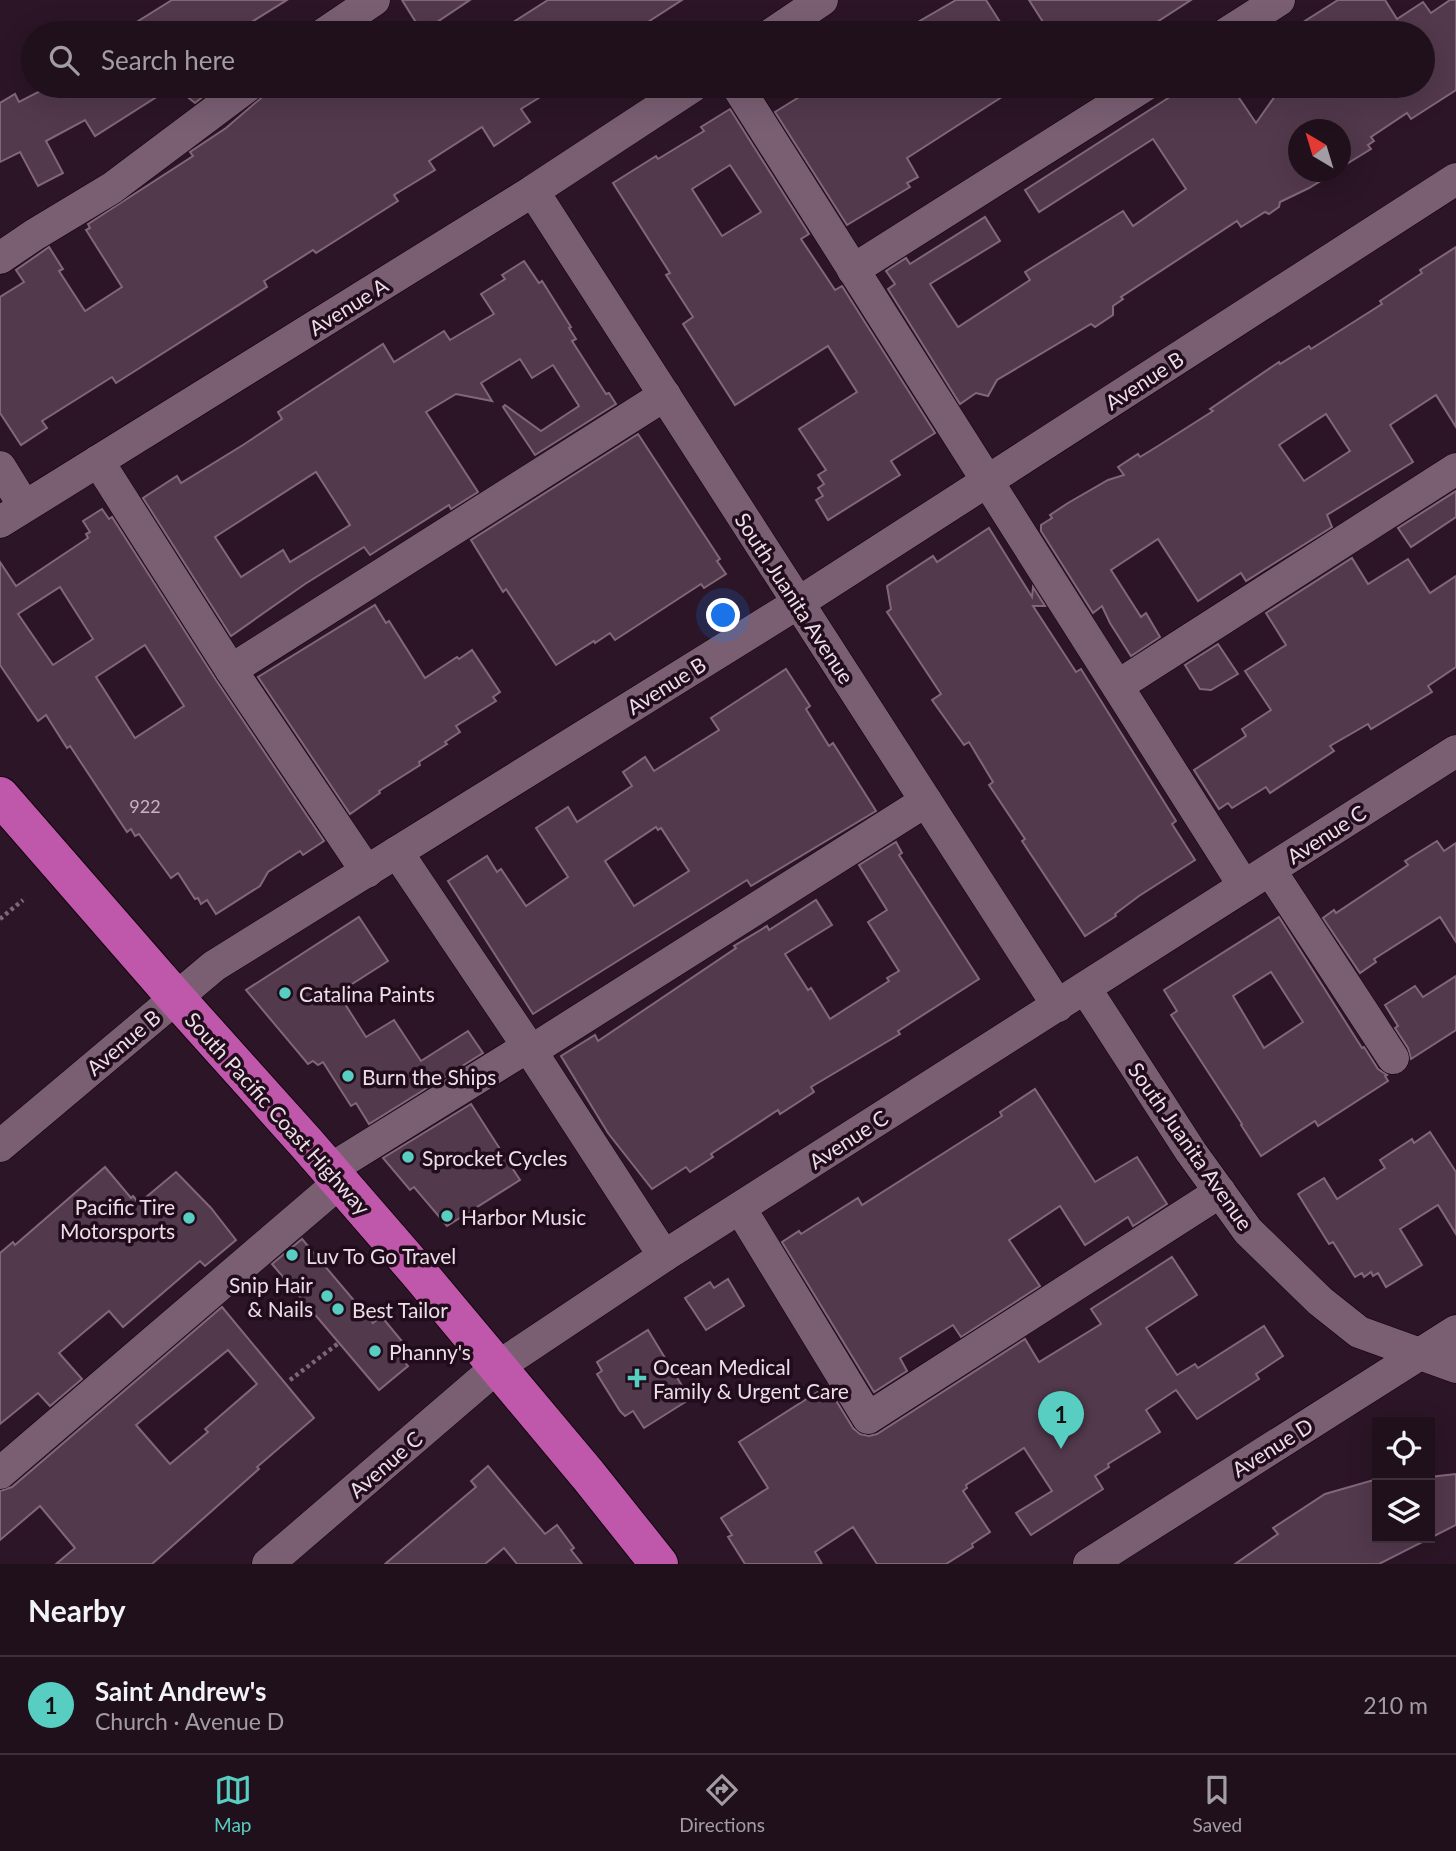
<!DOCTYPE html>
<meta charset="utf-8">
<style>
body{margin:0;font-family:Lato,sans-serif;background:#2d1e29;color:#f1f3f6}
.controls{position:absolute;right:21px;bottom:21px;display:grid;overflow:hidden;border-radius:0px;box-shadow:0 7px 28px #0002}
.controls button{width:63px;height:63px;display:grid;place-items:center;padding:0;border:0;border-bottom:2px solid #3d303b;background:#20101c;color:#f1f3f6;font:35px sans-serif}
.compass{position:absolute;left:1288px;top:119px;width:63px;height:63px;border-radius:50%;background:#20101c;box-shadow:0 7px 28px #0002;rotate:322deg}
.you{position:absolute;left:724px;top:616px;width:24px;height:24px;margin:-18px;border:5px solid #fff;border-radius:50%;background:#1a73e8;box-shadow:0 0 0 10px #1a73e833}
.badge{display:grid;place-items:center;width:46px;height:46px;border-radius:50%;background:#57cec1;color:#111;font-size:23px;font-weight:700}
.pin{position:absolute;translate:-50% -58px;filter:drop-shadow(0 2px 4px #0008)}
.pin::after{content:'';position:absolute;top:37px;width:24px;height:21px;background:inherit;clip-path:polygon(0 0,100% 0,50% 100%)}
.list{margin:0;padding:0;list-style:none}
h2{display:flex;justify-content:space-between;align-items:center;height:91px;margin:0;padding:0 28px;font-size:30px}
h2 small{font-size:23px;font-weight:400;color:#a29da3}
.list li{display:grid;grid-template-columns:46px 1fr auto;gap:21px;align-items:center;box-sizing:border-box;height:98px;padding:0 28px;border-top:2px solid #3d303b}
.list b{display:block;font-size:26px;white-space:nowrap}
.list p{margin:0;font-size:23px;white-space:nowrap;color:#a29da3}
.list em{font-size:23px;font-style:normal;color:#a29da3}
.icon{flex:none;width:38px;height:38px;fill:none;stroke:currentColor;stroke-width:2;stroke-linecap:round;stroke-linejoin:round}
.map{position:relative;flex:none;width:1456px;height:1564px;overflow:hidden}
.search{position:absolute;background:#20101c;box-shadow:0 7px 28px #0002;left:21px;right:21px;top:21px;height:77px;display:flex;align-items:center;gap:18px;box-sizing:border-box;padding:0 24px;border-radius:38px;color:#a29da3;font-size:26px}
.sheet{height:189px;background:#20101c}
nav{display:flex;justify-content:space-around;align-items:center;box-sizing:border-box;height:98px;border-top:2px solid #3d303b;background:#20101c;font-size:19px;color:#a29da3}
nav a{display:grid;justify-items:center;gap:4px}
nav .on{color:#57cec1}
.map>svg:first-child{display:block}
.building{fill:#52394c;stroke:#82677b;stroke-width:2;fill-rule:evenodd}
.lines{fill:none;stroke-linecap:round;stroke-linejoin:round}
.minor-casing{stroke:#12020f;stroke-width:33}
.highway-casing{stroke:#12020f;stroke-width:40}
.path{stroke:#7b6877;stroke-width:4.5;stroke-dasharray:3.5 3.5;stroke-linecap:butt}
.minor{stroke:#7a5f73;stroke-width:32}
.highway{stroke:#bf57aa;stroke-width:38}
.poi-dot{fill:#57cec1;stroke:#210c1c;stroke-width:2.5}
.labels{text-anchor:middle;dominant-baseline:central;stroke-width:7;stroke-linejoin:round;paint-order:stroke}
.number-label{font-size:18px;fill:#c6b4c1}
.street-label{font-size:21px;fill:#ecdde8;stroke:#210c1c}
.poi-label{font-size:21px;fill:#ecdde8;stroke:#210c1c;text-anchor:start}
</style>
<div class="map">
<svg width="1456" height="1564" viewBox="0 0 1456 1564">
<rect width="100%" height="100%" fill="#2b1526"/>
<g class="building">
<polygon points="172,0 287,0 234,33 119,33"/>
<polygon points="402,0 470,0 422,32"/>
<polygon points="548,0 682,0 648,22 650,25 637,33 496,33"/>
<polygon points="956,0 986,0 1007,33 899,33"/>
<polygon points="1029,0 1191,0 1140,33 1050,33"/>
<polygon points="1338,0 1385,0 1397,19 1423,2 1431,13 1450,0 1456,0 1456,90 1411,119 1407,113 1371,137 1374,141 1368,145 1371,149 1340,168 1340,130 1298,130 1298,172 1335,172 1309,188 1280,202 1279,207 1269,214 1265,212 1241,227 1237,221 1121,297 1123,299 1113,306 1113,315 1095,327 1091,324 997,380 988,396 976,393 960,404 888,289 895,284 886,271 906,258 910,264 985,217 1000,241 930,284 958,327 1030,280 1025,272 1123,211 1133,226 1186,189 1153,139 1039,212 1025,190 1187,86 1231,86 1256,123 1280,89 1292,86 1423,86 1423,33 1286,33"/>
<polygon points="50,86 213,86 214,88 195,103 174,86 95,136 85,120 46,141 63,173 38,186 20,152 0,162 0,103 15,94 19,102"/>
<polygon points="275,86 558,86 521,109 530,122 494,146 482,127 429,161 435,170 394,195 398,201 316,253 313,250 264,281 267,287 116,383 112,377 42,421 47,428 21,445 0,413 0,297 24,282 16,270 49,247 63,269 59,271 85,311 122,287 86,230 90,228 88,224 193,156 190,152 226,128"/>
<polygon points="817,86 1019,86 907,158 918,177 907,183 910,187 847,225 775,112"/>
<path d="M730,109L809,234L801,239L835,290L842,286L935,433L891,461L900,475L828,520L816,500L823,496L818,488L824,484L818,475L826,470L799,429L857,392L828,346L735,405L683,324L693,317L666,275L670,273L613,183L656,156L658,159L704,131L701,127ZM730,165L761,212L722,236L692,189Z"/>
<path d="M1456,247V427L1436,395L1390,425L1413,462L1327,515L1332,527L1246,581L1241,573L1198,601L1158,539L1111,570L1141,617L1146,613L1160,637L1131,656L1110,623L1102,606L1093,613L1041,531V525L1052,518L1050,515L1068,503L1108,480L1124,475L1118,467L1138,454L1140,457L1158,446L1213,411L1210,409L1279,362L1280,364L1309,346L1311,349L1382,304L1380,301L1422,273L1420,270ZM1326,414L1350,451L1304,481L1279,445Z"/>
<path d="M524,261L539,283L542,281L571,327L569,328L576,339L572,341L606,394L609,393L616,404L535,455L503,407L505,405L541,431L579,406L553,365L532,378L520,359L481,383L492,401L456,394L426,412L478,492L451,509L449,505L370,555L364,547L305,584L231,636L143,498L177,476L181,483L243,445L282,419L278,412L383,344L394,362L444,331L450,340L494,314L481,294L505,279L502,275ZM316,472L350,525L290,562L283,550L241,577L215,537Z"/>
<polygon points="638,434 720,559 717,561 726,574 704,588 701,584 615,640 610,633 595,643 594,641 556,665 506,589 503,592 471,540"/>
<polygon points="1456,491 1456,517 1411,547 1398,528"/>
<path d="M102,509L109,519L112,517L216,680L324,841L303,855L300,851L268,872L260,886L216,914L207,900L201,904L198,898L195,899L178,873L171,878L139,834L135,836L131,829L127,832L70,746L67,748L46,715L38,721L0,665V562L16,586L88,538L86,534L90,532L83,521ZM60,587L93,639L53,665L18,614ZM145,645L184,706L135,738L96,677Z"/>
<polygon points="989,528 1032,597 1033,587 1045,606 1033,606 1076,672 1081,669 1176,821 1172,824 1195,860 1139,896 1115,914 1116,916 1085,936 1022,841 1025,839 989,785 993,782 969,742 964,745 932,700 941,694 887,612 891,609 887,586 933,556 937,562"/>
<polygon points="1352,558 1368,584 1408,559 1430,593 1456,576 1456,667 1428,686 1432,692 1371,729 1368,724 1330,746 1334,751 1270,793 1266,787 1232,808 1228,803 1219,809 1194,770 1246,736 1242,729 1271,710 1245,671 1286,645 1266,613"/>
<polygon points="375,605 386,623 389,621 425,678 457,657 459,659 472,650 500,692 493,697 496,701 456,726 460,732 445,742 447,744 419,762 420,765 379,791 380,793 350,814 258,677"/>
<polygon points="1218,644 1238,674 1211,690 1200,689 1185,665"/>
<path d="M786,669L810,706L806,709L829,746L833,743L876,811L751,886L747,880L533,1014L448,881L487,856L497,872L501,869L526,906L568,877L536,828L568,807L577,822L632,786L623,772L645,757L654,771L719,730L711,718ZM656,827L658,830L661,828L689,871L634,906L605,861Z"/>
<polygon points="1437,841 1444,851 1456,843 1456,942 1440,917 1374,959 1376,962 1360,973 1323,918 1334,910 1336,913 1408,865 1405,861"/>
<polygon points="896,842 902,853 899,855 979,979 898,1031 900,1034 811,1087 814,1092 780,1114 778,1110 711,1154 713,1157 690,1172 686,1167 652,1189 608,1133 561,1056 595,1035 598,1041 736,948 734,946 767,926 769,930 816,900 832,925 785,954 808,990 811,988 830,1019 889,981 887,978 899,971 868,922 887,910 859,865"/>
<polygon points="359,917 388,961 338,993 366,1037 394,1020 421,1061 468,1031 483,1053 369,1124 356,1103 351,1106 323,1062 318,1065 313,1061 308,1064 246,990"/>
<path d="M1279,917L1362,1048L1364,1047L1378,1069L1387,1075L1385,1076L1388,1081L1318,1126L1315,1121L1261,1156L1241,1125L1242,1124L1171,1015L1177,1011L1164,990ZM1271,972L1303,1022L1264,1048L1233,996Z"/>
<polygon points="1456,976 1456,1030 1411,1059 1408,1048 1395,1028 1398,1026 1385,1005 1415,986 1423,997"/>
<polygon points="1035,1089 1095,1182 1137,1157 1167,1204 1133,1226 1128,1217 1085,1245 1060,1206 1009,1240 1040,1286 961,1337 953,1325 900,1358 907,1371 874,1392 782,1242 799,1231 801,1234 858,1198 862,1205 1002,1116 1000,1112"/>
<polygon points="471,1104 520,1180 447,1226 414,1187 410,1190 383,1158"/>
<polygon points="1430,1132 1456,1172 1456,1234 1438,1205 1400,1229 1422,1265 1386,1287 1378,1273 1373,1276 1371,1272 1364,1277 1362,1273 1355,1277 1333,1242 1329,1244 1298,1194 1324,1178 1337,1199 1385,1168 1380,1160 1412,1139 1414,1143"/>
<polygon points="105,1167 131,1198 133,1196 139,1203 176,1172 211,1208 236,1240 205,1266 200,1261 123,1327 109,1311 59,1353 82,1379 50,1406 38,1393 0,1424 0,1253 13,1242 15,1245"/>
<polygon points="302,1239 373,1323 381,1316 406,1346 397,1353 408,1366 379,1390 272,1264"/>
<polygon points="1172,1257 1197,1295 1146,1328 1177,1375 1195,1364 1198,1368 1264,1326 1283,1356 1256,1374 1259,1379 1197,1419 1176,1390 1146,1410 1160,1432 1108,1464 1109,1467 1095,1476 1103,1489 1031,1535 1016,1513 1052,1491 1024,1448 966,1485 967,1488 963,1491 990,1532 972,1544 973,1547 946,1564 877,1564 853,1527 815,1552 822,1564 745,1564 728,1537 732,1535 721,1518 768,1488 739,1442 827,1386 853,1428 860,1434 869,1436 877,1434 1025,1339 1039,1362 1101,1324 1091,1309"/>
<polygon points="728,1279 744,1306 706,1330 685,1298 710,1282 714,1288"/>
<path d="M222,1307L314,1418L257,1467L259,1469L152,1564H56L75,1548L40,1506L0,1540V1491L12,1487ZM228,1350L257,1384L205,1429L208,1432L170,1464L136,1425Z"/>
<polygon points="648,1330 690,1399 644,1428 633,1411 625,1416 620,1411 597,1374 602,1371 597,1362"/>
<polygon points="488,1466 545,1534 557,1525 574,1548 571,1550 582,1564 517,1564 504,1548 485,1564 385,1564 476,1487 471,1481"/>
<polygon points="1456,1474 1456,1525 1379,1564 1235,1564 1278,1534 1273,1528 1325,1494 1377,1479 1377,1538 1430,1538 1430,1477"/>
</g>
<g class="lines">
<defs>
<g id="minor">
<polyline points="325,33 374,0"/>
<polyline points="773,33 822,0"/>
<polyline points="1227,33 1279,0"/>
<polyline points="737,86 1244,886"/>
<polyline points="533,191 1058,1006"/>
<polyline points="0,258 34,235 112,188 248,86"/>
<polyline points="853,270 1144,86"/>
<polyline points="98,461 231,670 367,872"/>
<polyline points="0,467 24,506"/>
<polyline points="0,522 533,191 693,86"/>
<polyline points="231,670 665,395"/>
<polyline points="1119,685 1456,469"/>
<polyline points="397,852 531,1051 664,1256"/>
<polyline points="1270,870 1393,1058"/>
<polyline points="1085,988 1191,1152 1248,1231 1320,1301 1359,1332 1456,1367"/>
<polyline points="531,1051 926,801"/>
<polyline points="0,1146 214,966 798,603 1456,179"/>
<polyline points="329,1170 529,1046"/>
<polyline points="740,1208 868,1418 1220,1192"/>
<polyline points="0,1473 340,1182"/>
<polyline points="268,1564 496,1368 664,1256 1456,751"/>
<polyline points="1089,1564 1456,1331"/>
</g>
<polyline id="highway" points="0,796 176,998 307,1144 418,1272 588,1475 659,1564"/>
</defs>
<use href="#minor" class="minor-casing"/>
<use href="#highway" class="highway-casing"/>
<g class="path">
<polyline points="0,919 23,900"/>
<polyline points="369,1319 378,1311"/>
<polyline points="290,1380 340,1342"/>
</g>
<use href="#minor" class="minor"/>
<use href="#highway" class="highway"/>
</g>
<g class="poi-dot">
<circle cx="285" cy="993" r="7"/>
<circle cx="348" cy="1076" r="7"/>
<circle cx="408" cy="1157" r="7"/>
<circle cx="447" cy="1216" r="7"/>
<circle cx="189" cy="1218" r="7"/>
<circle cx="292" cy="1255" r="7"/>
<circle cx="327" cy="1296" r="7"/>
<circle cx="338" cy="1309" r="7"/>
<circle cx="375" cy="1351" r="7"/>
<path d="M633.5 1367.5h7v7h7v7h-7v7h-7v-7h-7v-7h7z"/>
</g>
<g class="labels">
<g class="number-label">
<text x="145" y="806">922</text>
</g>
<g class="street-label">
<text transform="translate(348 306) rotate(-32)">Avenue A</text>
<text transform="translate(1144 380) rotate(-33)">Avenue B</text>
<text transform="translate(795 598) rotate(57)">South Juanita Avenue</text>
<text transform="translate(666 685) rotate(-32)">Avenue B</text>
<text transform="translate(1326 834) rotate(-33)">Avenue C</text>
<text transform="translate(123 1042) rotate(-40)">Avenue B</text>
<text transform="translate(278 1113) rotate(48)">South Pacific Coast Highway</text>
<text transform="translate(848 1139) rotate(-33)">Avenue C</text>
<text transform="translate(1191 1146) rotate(55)">South Juanita Avenue</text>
<text transform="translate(1272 1447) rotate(-32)">Avenue D</text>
<text transform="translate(385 1464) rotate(-41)">Avenue C</text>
</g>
<g class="poi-label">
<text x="299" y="993">Catalina Paints</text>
<text x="362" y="1076">Burn the Ships</text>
<text x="422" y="1157">Sprocket Cycles</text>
<text x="175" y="1206" text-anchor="end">Pacific Tire<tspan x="175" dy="24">Motorsports</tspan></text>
<text x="461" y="1216">Harbor Music</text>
<text x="306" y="1255">Luv To Go Travel</text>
<text x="313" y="1284" text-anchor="end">Snip Hair<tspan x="313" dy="24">&amp; Nails</tspan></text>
<text x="352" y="1309">Best Tailor</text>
<text x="389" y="1351">Phanny's</text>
<text x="653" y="1366">Ocean Medical<tspan x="653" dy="24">Family &amp; Urgent Care</tspan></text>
</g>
</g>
</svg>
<div class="controls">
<button><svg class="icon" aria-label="locate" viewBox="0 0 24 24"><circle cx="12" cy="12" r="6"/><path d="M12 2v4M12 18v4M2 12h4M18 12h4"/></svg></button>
<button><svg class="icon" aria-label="layers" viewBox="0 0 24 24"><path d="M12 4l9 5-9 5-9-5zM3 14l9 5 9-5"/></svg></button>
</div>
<svg class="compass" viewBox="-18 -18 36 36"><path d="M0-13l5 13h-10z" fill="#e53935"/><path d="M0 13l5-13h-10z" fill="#a29da3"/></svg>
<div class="you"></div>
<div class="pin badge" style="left:1061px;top:1449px">1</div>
<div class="search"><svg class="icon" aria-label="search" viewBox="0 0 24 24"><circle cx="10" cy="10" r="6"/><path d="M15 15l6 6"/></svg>Search here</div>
</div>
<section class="sheet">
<h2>Nearby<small></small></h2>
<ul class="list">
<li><span class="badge">1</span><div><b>Saint Andrew's</b><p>Church · Avenue D</p></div><em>210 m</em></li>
</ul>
</section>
<nav>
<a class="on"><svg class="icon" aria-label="map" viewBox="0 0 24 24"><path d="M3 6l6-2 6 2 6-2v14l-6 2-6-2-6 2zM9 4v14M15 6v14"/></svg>Map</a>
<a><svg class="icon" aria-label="directions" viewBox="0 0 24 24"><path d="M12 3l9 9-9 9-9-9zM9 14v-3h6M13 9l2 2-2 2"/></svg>Directions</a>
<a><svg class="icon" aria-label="saved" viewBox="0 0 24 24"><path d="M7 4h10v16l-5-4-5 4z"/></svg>Saved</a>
</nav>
